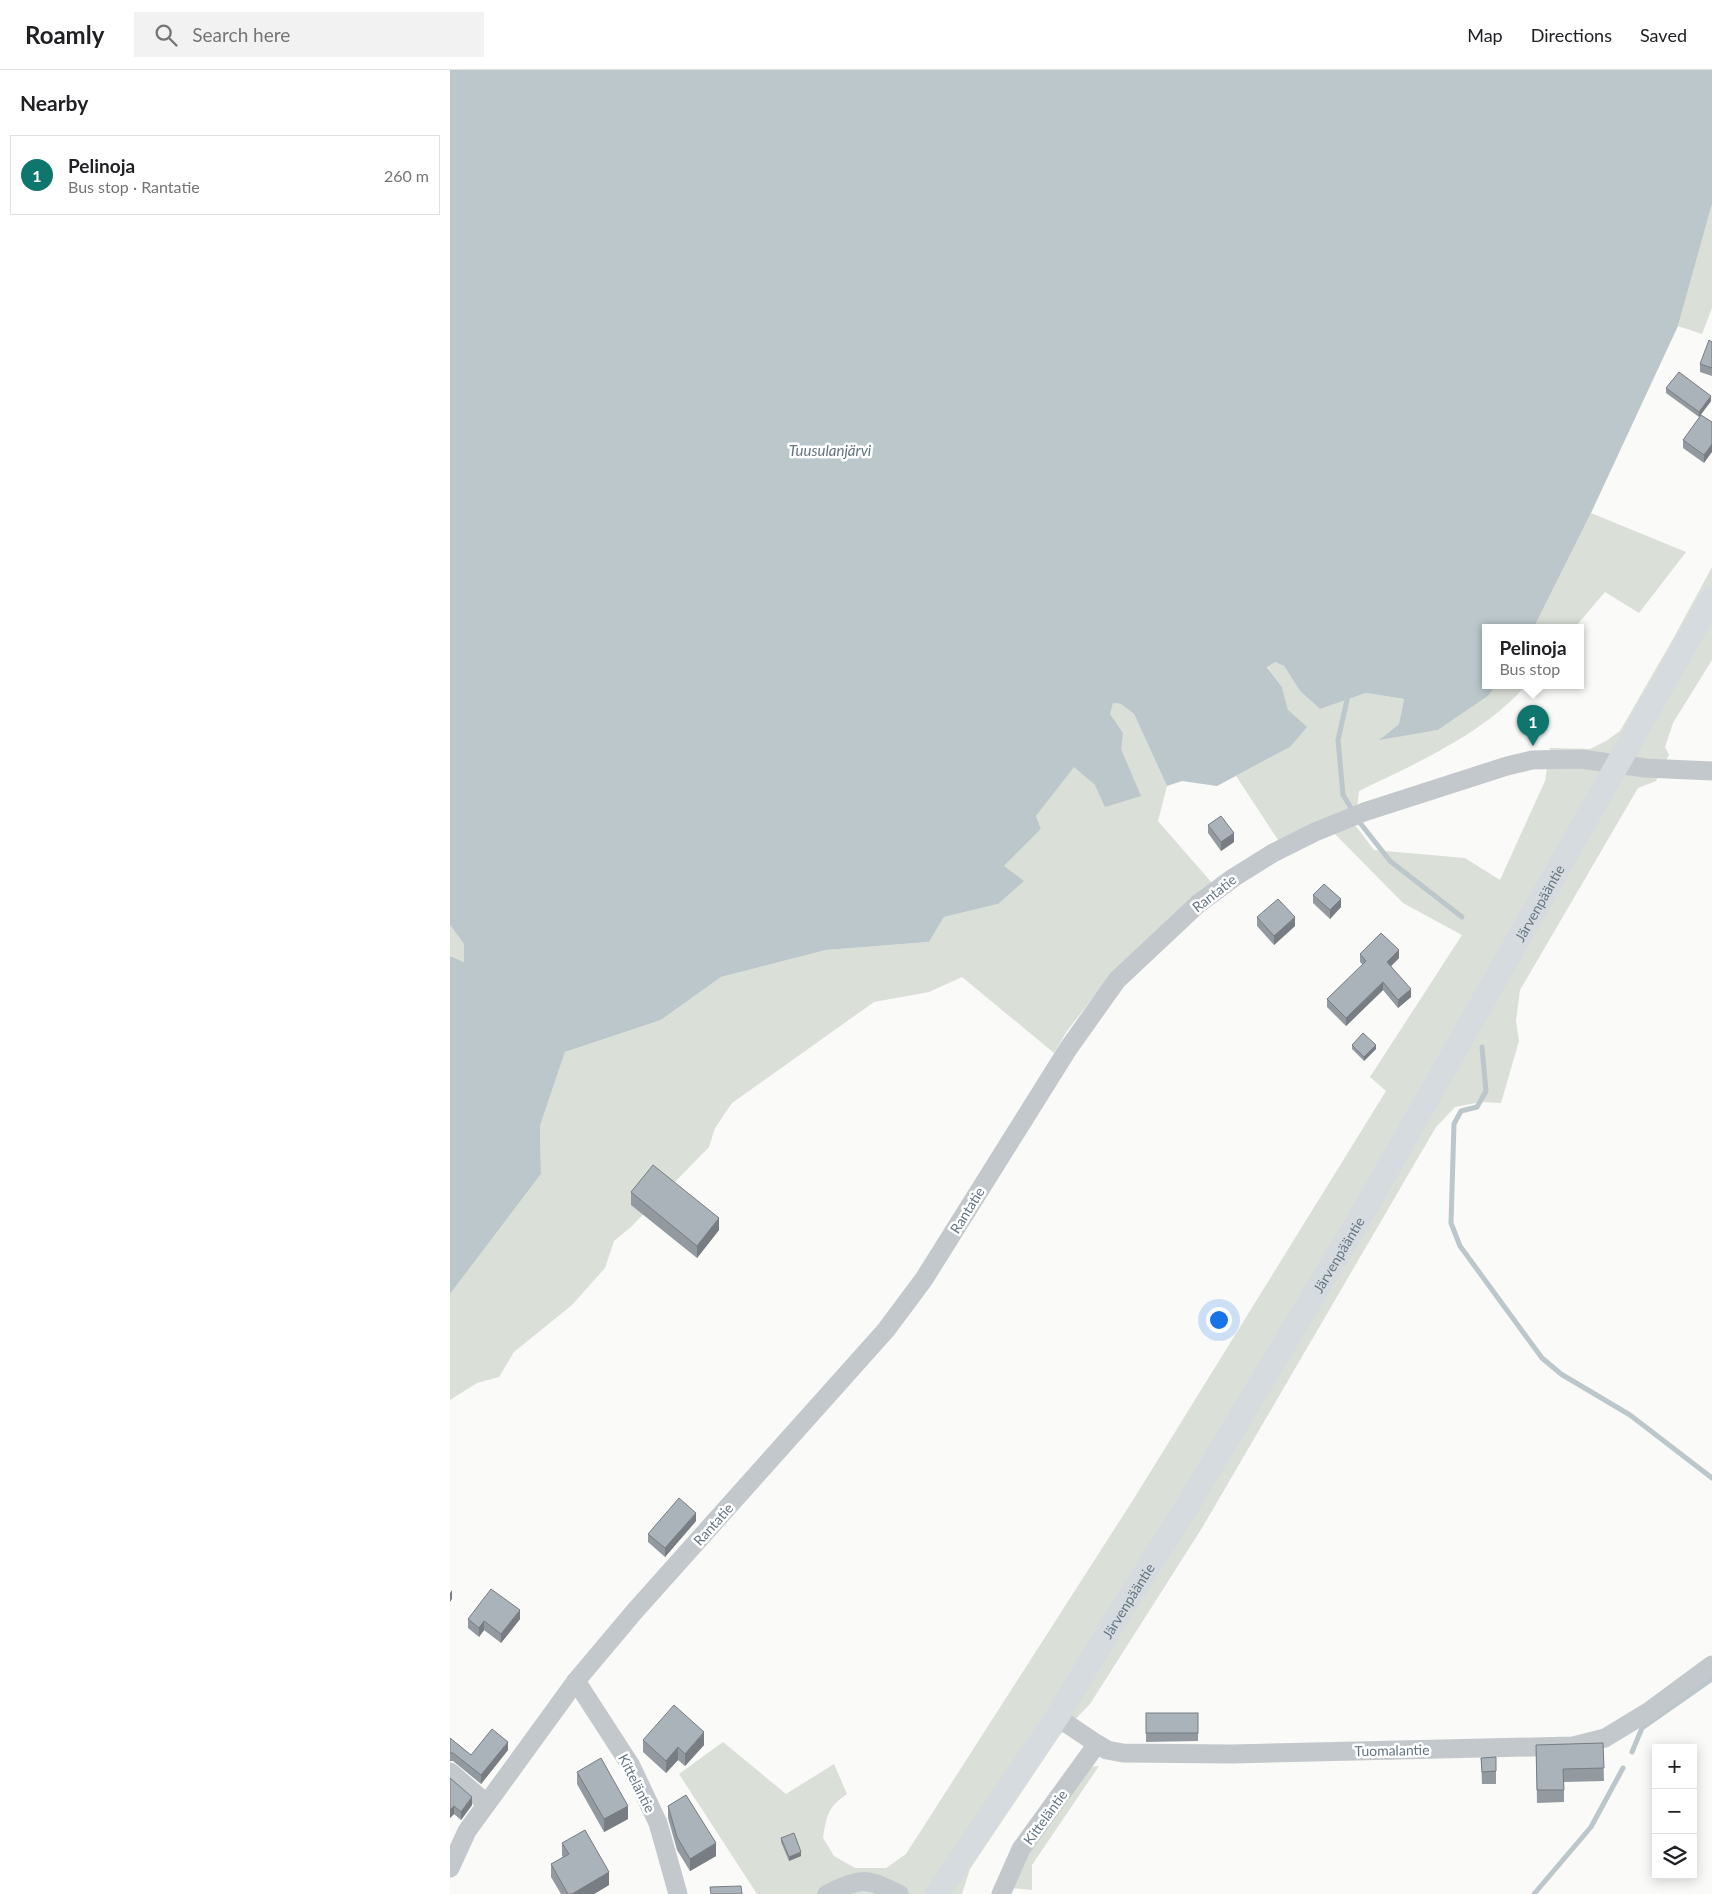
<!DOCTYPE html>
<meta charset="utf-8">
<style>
body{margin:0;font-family:Lato,sans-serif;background:#f2f2f2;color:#202124}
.controls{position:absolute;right:15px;bottom:15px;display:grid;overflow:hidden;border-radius:0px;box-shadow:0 2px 12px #0003}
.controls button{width:45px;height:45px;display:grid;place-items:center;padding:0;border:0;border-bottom:1px solid #e0e0e0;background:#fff;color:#202124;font:25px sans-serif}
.you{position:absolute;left:768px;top:1249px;width:18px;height:18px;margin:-12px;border:4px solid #fff;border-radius:50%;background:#1a73e8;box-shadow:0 0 0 8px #1a73e833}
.badge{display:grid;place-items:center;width:32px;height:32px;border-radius:50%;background:#0f766e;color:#fff;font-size:16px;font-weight:700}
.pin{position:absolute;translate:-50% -41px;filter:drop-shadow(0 1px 2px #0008)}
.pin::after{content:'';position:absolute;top:26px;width:18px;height:15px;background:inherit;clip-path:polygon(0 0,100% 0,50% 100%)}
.popup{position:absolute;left:1032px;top:554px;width:102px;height:65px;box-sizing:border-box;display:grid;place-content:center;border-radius:0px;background:#fff;filter:drop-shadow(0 1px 4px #0005);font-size:16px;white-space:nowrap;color:#757577}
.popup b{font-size:19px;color:#202124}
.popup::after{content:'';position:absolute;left:50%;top:100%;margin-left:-10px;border:10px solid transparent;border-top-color:#fff}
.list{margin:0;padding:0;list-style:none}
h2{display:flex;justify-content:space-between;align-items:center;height:65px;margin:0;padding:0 20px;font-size:21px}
h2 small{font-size:16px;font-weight:400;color:#757577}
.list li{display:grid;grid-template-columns:32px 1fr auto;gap:15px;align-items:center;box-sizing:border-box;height:80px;margin:0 10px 10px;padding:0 10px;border:1px solid #e0e0e0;border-radius:0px}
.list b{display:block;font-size:19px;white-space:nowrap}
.list p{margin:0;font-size:16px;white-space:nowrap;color:#757577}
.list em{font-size:16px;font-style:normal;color:#757577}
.icon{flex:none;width:28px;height:28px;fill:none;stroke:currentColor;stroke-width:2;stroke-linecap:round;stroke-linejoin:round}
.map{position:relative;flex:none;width:1262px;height:1824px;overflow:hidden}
header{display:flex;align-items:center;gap:30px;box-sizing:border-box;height:70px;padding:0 25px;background:#fff;border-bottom:1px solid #e0e0e0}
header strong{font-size:24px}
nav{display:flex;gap:28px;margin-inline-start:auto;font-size:18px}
.search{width:350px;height:45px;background:#f2f2f2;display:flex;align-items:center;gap:12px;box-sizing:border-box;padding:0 18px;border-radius:0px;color:#757577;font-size:19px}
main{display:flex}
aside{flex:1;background:#fff}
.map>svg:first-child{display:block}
.green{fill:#dadfd7}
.water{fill:#bbc7cb}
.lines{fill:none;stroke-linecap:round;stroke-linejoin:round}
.stream{stroke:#bbc7cb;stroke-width:5}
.minor{stroke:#c3c8cc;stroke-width:19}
.major{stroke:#d6dbdf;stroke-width:24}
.wall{fill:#929a9f}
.shaded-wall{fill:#777d82}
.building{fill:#aab3b9;stroke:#777d82}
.labels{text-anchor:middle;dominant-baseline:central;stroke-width:5;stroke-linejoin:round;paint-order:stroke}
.street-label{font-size:14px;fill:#657683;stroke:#fff}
.water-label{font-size:15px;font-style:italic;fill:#60757c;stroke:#fff}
</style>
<header>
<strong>Roamly</strong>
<div class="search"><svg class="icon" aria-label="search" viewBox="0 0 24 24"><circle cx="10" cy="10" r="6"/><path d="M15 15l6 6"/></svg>Search here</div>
<nav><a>Map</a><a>Directions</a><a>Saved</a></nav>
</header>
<main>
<aside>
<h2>Nearby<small></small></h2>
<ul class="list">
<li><span class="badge">1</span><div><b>Pelinoja</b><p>Bus stop · Rantatie</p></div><em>260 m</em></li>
</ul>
</aside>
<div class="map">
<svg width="1262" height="1824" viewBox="0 0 1262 1824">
<rect width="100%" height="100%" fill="#fafaf8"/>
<g class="green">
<polygon points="1262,134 1262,238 1252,264 1228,256"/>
<polygon points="1141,443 1236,482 1189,543 1155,522 1125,557 1084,557"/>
<path d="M1262,497V590L1223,653L1215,677L1219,685L1206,711L1188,718L1070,920L1066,951L1069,971L1051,1033L1031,1032L1005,1037L986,1057L752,1458L640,1634L610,1665L520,1799L512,1824H307L229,1704L273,1672L336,1724L384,1694L397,1724C377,1738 377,1745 373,1768L384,1786L405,1798H436L456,1784L683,1430L936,1021L920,1007L1012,865L953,833L881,760L838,785L786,706L840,677L838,640L832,617L817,596L825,592L834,596L850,621L870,639L916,623L954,629L949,654L930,669L988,660L1038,626L1046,615H1076C1035,663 965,694 909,721L905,755L924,780L1015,788L1050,810L1095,711L1100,678L1140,679L1156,671L1170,661L1223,569Z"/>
<polygon points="663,633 671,634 684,644 717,716 708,751 762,813 656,911 617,961 604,983 512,907 479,922 424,932 282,1033 265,1058 259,1077 181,1157 164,1171 155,1198 122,1235 64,1282 49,1307 27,1313 0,1330 0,1224 91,1104 90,1056 115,982 211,950 271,907 376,880 479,872 494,847 548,834 554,796 591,759 586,746 624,696 645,715 670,679 673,663 659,644"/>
<polygon points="0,855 14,874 14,892 0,886"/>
<polygon points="649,1696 582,1795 582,1820 561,1818 565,1795 632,1698"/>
</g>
<polygon class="water" points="0,0 1262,0 1262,134 1228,256 1141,443 1084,557 1036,557 1036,615 1046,615 1038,626 988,660 929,670 949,654 954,629 916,623 870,639 850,621 834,596 825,592 817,597 832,617 838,640 857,657 840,677 767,716 732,711 717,716 684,644 671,634 663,633 660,644 673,663 671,679 691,726 655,737 645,715 624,697 586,746 591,759 554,796 574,811 548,834 494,847 479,872 376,880 271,907 211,950 115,982 90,1056 91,1104 0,1224 0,886 14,892 14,874 0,855"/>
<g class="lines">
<g class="stream">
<polyline points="897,630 888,670 893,725 903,741"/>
<polyline points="907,749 940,791 1012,847"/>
<polyline points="1032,977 1036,1021 1027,1037 1011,1041 1004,1054 1001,1153 1010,1176 1092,1288 1111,1304 1180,1345 1262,1408"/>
<polyline points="1182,1682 1192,1658 1262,1609"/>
<polyline points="1084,1824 1141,1757 1173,1698"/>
</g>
<g class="minor">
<polyline points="126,1611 181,1696 208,1753 228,1824"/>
<polyline points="607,1647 647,1674 657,1680 673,1683 782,1684 1123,1676 1155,1668 1201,1640 1262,1595"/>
<polyline points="0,1702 36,1733"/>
<polyline points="0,1798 17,1761 126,1611 184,1542 436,1260 474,1209 618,979 667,910 748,834 783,808 823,783 865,762 914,742 1057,696 1082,690 1131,689 1195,698 1262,701"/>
<path d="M377,1824C411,1808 415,1807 449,1824"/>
<polyline points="551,1824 571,1779 647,1674"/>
</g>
<path class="major" id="s1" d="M487,1824L607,1647L669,1544L736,1438L907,1153L1262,528"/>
</g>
<g class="wall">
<polygon points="1262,272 1262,306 1250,302 1250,294"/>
<polygon points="1216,318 1261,331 1249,347 1216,323"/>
<polygon points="1262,352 1254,393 1233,378 1233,370"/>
<polygon points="758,755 784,772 771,781 758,763"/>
<polygon points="863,825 891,837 880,849 863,833"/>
<polygon points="807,847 845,856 824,875 807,856"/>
<polygon points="910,884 949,888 941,896 961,927 948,938 933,920 896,956 877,937 877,929 913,895 910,892"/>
<polygon points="902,975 926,979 914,991 902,979"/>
<polygon points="181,1122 269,1160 247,1188 181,1135"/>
<polygon points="246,1451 215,1487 198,1472 198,1464"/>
<polygon points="18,1549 70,1549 51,1573 34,1560 29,1567 18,1558"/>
<polygon points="696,1643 748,1643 748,1671 696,1672"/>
<polygon points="0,1668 21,1685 58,1680 31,1714 3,1691 0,1691"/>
<polygon points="193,1670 254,1675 235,1696 228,1690 216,1703 193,1682"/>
<polygon points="1153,1673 1154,1711 1114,1712 1114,1732 1087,1733 1086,1675"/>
<polygon points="1046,1687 1046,1714 1032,1714 1031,1688"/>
<polygon points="127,1702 178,1749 154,1762 127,1714"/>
<polygon points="0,1708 22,1735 11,1750 4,1744 0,1748"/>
<polygon points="218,1736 266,1786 240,1801 227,1780 218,1748"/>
<polygon points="331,1768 351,1786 339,1791 331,1772"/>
<polygon points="112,1773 159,1815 144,1824 111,1824 101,1807 101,1794 113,1787 112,1786"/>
</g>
<g class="shaded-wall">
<polygon points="1261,326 1261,331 1249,347 1249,342"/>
<polygon points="1262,374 1262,382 1254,393 1254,385"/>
<polygon points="784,763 784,772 771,781 771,772"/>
<polygon points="891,829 891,837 880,849 880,840"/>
<polygon points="845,847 845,856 824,875 824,866"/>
<polygon points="949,880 949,888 937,900 937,892"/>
<polygon points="933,912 933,920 896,956 896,948"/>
<polygon points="961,919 961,927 948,938 948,930"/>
<polygon points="926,975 926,979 914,991 914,987"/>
<polygon points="269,1148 269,1160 247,1188 247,1176"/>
<polygon points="246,1443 246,1451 215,1487 215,1478"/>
<polygon points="2,1520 2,1529 0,1532 0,1523"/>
<polygon points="70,1540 70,1549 51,1573 51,1564"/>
<polygon points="34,1551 34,1560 29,1567 29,1558"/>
<polygon points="254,1662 254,1675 235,1696 235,1684"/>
<polygon points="58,1672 58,1680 31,1714 31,1705"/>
<polygon points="228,1677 228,1690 216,1703 216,1691"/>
<polygon points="22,1727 22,1735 11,1750 11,1742"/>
<polygon points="4,1736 4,1744 0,1748 0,1740"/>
<polygon points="178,1736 178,1749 154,1762 154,1749"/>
<polygon points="266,1773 266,1786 240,1801 240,1789"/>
<polygon points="351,1782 351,1786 339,1791 339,1787"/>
<polygon points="159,1802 159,1815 144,1824 122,1824"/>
</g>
<g class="building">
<polygon points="1259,270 1262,272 1262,298 1250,294"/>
<polygon points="1229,302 1261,326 1249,342 1216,318"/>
<polygon points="1251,345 1262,352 1262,374 1254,385 1233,370"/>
<polygon points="771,746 784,763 771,772 758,755"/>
<polygon points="874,814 891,829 880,840 863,825"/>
<polygon points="828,829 845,847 824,866 807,847"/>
<polygon points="931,863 949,880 937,892 961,919 948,930 933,912 896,948 877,929 916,891 910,884"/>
<polygon points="913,963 926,975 914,987 902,975"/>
<polygon points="203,1095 269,1148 247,1176 181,1122"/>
<polygon points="229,1428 246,1443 215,1478 198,1464"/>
<polygon points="41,1519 70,1540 51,1564 34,1551 29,1558 18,1549"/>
<polygon points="224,1635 254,1662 235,1684 228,1677 216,1691 193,1670"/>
<rect x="696" y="1643" width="52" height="20"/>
<polygon points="42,1659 58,1672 31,1705 3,1683 0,1683 0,1668 21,1685"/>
<polygon points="1153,1673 1154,1698 1113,1699 1114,1720 1087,1720 1086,1675"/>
<polygon points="1046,1687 1046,1701 1032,1702 1031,1688"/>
<polygon points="151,1688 178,1736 154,1749 127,1702"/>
<polygon points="0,1708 22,1727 11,1742 4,1736 0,1740"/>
<polygon points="236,1725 266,1773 240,1789 227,1767 218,1736"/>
<polygon points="135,1760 159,1802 122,1824 118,1824 101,1794 119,1784 112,1773"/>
<polygon points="344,1763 351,1782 339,1787 331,1768"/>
<polygon points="291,1816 292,1824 261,1824 260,1817"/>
</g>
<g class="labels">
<g class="street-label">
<text transform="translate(764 823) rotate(-38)">Rantatie</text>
<text stroke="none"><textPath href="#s1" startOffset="1160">Järvenpääntie</textPath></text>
<text transform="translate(517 1140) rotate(-58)">Rantatie</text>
<text stroke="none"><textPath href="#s1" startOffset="755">Järvenpääntie</textPath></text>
<text transform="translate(263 1454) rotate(-48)">Rantatie</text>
<text stroke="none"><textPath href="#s1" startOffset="350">Järvenpääntie</textPath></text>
<text transform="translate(942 1680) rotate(-1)">Tuomalantie</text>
<text transform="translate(187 1713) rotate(63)">Kitteläntie</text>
<text transform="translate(595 1747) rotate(-54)">Kitteläntie</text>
</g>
<g class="water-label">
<text x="380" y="380">Tuusulanjärvi</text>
</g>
</g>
</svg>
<div class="controls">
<button>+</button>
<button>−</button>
<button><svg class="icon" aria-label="layers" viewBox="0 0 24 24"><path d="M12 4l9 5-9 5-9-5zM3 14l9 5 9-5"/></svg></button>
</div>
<div class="you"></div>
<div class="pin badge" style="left:1083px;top:676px">1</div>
<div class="popup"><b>Pelinoja</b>Bus stop</div>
</div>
</main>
